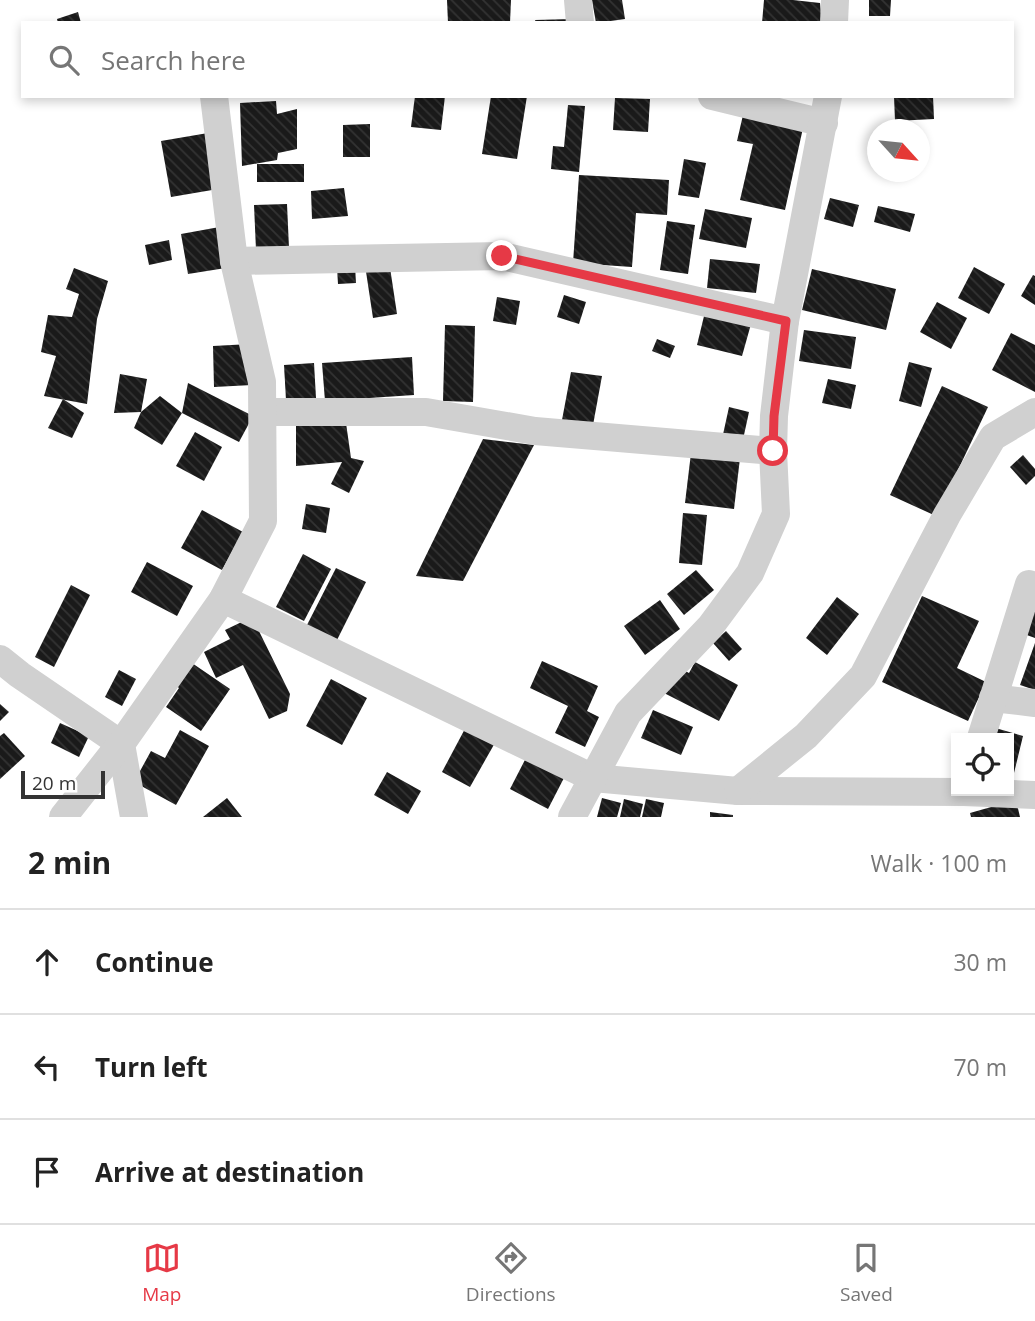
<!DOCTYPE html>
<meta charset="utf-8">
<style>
body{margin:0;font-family:"Open Sans",sans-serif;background:#f6f6f6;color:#222}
.controls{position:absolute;right:21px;bottom:21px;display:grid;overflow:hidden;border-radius:0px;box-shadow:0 4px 10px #0003}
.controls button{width:63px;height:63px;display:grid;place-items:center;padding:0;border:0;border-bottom:2px solid #e0e0e0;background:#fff;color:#222;font:35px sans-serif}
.compass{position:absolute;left:867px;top:119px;width:63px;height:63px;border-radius:50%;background:#fff;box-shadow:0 4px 10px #0003;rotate:117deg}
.scale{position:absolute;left:21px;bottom:18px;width:84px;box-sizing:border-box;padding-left:7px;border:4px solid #333;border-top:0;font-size:19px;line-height:24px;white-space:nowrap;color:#333;-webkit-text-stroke:5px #fff;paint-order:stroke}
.stop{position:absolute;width:21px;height:21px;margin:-16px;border:5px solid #e63946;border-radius:50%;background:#fff}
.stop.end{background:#e63946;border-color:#fff;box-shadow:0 2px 7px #0008}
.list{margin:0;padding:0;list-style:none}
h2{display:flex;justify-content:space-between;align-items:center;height:91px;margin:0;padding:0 28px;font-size:30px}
h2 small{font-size:23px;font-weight:400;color:#767676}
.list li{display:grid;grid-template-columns:46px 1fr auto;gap:21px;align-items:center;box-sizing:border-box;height:105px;padding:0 28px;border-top:2px solid #e0e0e0}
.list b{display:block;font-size:26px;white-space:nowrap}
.list em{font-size:23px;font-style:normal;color:#767676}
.icon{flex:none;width:38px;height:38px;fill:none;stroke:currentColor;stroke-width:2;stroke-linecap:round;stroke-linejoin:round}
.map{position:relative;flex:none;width:1035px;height:817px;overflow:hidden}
.search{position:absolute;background:#fff;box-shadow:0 4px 10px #0003;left:21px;right:21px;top:21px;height:77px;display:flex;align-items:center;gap:18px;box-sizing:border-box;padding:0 24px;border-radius:0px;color:#767676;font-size:26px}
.sheet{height:406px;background:#fff}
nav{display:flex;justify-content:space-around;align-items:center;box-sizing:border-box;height:98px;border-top:2px solid #e0e0e0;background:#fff;font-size:19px;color:#767676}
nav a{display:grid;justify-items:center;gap:4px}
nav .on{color:#e63946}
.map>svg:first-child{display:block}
.building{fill:url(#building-back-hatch)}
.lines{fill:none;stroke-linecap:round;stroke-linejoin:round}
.minor{stroke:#d0d0d0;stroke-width:28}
.route{stroke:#e63946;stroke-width:9}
</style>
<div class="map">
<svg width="1035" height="817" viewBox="0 0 1035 817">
<defs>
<pattern id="building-back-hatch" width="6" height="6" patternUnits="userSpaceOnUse" patternTransform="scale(1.75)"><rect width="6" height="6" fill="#1a1a1a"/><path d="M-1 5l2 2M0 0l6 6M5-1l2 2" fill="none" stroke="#333"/></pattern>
</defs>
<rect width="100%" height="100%" fill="#fff"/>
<g class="building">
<polygon points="447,0 511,0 510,23 448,23"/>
<polygon points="592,0 622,0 625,19 596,23"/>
<polygon points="764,0 793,0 820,3 822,23 762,23"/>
<polygon points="869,0 891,0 890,16 869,16"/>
<polygon points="78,12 81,23 58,23 57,19"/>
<polygon points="572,19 572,23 536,23 535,20"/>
<polygon points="415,96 445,96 441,130 411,127"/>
<polygon points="491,96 527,96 517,159 482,154"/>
<polygon points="894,96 933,96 934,119 895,121"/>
<polygon points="615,98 650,99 648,132 613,130"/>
<polygon points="276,101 277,114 297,109 297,149 278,153 277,160 242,166 240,103"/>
<polygon points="568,105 585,106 579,172 551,169 553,146 564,147"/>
<polygon points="743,115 803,128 785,210 740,200 753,144 737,141"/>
<polygon points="370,124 370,157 343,157 343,125"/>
<polygon points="208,133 218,189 171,197 161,141"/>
<polygon points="684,159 706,163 699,198 678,195"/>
<rect x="257" y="164" width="47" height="18"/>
<polygon points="579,175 669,180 667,215 636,213 632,267 573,263"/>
<polygon points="344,188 348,216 312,219 311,191"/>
<polygon points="830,198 859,205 853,227 824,219"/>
<polygon points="287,204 289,248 256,250 254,205"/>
<polygon points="878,206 915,214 910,232 874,222"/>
<polygon points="705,209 752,218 746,248 699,239"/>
<polygon points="667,221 695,225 688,274 660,270"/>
<polygon points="225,226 232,267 188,274 181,234"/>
<polygon points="169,240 172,260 149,265 145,245"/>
<polygon points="710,259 760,264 756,293 707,288"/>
<polygon points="389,261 397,314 373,318 365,265"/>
<polygon points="355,266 356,283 338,284 337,268"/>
<polygon points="974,267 1005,284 989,314 958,298"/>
<polygon points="74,268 108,281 97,319 87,404 44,396 56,356 41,352 48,315 72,317 79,294 66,289"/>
<polygon points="812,269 896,289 886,330 802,310"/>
<polygon points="1033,275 1035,276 1035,305 1021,296"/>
<polygon points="564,295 586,302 579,324 557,317"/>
<polygon points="497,297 520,301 516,325 493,321"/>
<polygon points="937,302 967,318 951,349 920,332"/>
<polygon points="705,312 751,324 742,356 697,345"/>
<polygon points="445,325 475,326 473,402 443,401"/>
<polygon points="804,330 856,337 851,369 799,361"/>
<polygon points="1011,333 1035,345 1035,392 992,370"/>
<polygon points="657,339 675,346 670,358 652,351"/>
<polygon points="250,344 252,385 214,387 213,346"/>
<polygon points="412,357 414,395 325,401 322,363"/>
<polygon points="909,362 932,368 921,407 899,401"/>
<polygon points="314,363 316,398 286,400 284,365"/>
<polygon points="571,372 602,376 593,425 562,420"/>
<polygon points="120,374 147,379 141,412 114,413"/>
<polygon points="828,379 856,385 851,409 822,403"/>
<polygon points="188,383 253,416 239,442 182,413"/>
<polygon points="942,386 988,407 936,516 890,495"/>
<polygon points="160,396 182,413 162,445 134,428 141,412"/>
<polygon points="63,399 84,413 72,438 48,428"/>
<polygon points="729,407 749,412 742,444 722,439"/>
<polygon points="346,423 351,458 364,461 349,493 331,484 342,462 296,466 296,425"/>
<polygon points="195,432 222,447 204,481 176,466"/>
<polygon points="483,439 534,445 463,581 416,576"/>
<polygon points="691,453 740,458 734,509 685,503"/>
<polygon points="1023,455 1035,469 1035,476 1026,485 1010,467"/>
<polygon points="306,504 330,508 326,533 302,529"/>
<polygon points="202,510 243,532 222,570 181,548"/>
<polygon points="683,513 707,515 702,565 679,563"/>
<polygon points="303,554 331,569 304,621 276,607"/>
<polygon points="147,562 193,586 177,616 131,592"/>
<polygon points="336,568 366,582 337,640 307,625"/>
<polygon points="696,570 714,590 684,615 667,594"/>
<polygon points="71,585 90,595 54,667 35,657"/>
<polygon points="922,596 979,621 957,668 986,682 968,721 882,682"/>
<polygon points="837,597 859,614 827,655 806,638"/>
<polygon points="660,600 680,629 645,655 624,626"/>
<polygon points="1035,601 1035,638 1024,634"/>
<polygon points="252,617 290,694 287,711 269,719 243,665 216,678 204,652 230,639 225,630"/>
<polygon points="726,631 742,649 729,661 713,643"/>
<polygon points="1035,643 1035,690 1020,685"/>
<polygon points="189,661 230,689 201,731 166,707 179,688 173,683"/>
<polygon points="542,661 598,686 587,711 599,717 585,747 555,733 568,706 530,688"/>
<polygon points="695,662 738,685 719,721 664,693 678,667 689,673"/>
<polygon points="119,670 136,679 122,706 105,697"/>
<polygon points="331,679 367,698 342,745 306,726"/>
<polygon points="0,704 9,712 0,721"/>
<polygon points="653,710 693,727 681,755 641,738"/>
<polygon points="60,723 89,736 79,757 51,743"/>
<polygon points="467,725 496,741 470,787 442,772"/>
<polygon points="992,727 1023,736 1014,773 1009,771 1009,738 989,738"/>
<polygon points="180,730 209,746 176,805 134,782 151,751 165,758"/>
<polygon points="4,733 25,756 0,779 0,736"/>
<polygon points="528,754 566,774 548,809 510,789"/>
<polygon points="387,772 421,791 408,814 374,795"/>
<polygon points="227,798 242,817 203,817"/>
<polygon points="602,798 621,803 617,817 597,817"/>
<polygon points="624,799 643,804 640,817 620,817"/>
<polygon points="646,799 664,803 661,817 642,817"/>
<polygon points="1016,800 1020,817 971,817 970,813"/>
<polygon points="710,812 733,815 733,817 710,817"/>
</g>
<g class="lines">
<g class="minor">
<polyline points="578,0 580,23"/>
<polyline points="834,23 835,0"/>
<polyline points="712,96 824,123"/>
<polyline points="234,261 502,256 785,321"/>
<polyline points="263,412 426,412 535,431 773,451"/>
<polyline points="223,599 593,778 738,791 964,792 1035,795"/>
<polyline points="0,659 20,675 121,744 134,817"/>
<polyline points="993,698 1035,703"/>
<polyline points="981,738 1029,584"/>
<polyline points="738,791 806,736 863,676 947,515 993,437 1035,412"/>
<polyline points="63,817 126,737 223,599 263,521 262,382 234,261 214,96"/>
<polyline points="572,817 628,713 710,627 750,573 776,514 773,451 774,416 785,321 828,96"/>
</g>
</g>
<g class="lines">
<polyline class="route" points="502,256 786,321 774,416 773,451"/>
</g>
</svg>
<div class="controls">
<button><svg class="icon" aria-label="locate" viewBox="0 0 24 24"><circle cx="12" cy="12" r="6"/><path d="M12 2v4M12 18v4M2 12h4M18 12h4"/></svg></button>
</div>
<svg class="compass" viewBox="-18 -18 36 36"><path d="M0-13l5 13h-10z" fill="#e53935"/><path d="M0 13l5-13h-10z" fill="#767676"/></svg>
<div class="scale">20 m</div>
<div class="stop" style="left:773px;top:451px"></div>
<div class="stop end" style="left:502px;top:256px"></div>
<div class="search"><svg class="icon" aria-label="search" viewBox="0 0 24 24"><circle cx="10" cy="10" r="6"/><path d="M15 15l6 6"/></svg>Search here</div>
</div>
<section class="sheet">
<h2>2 min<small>Walk · 100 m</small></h2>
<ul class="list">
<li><svg class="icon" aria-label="ahead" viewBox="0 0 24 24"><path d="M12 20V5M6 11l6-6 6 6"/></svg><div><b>Continue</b></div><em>30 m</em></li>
<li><svg class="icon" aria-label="left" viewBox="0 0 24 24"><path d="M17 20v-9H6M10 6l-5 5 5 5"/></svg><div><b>Turn left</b></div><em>70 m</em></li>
<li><svg class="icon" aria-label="arrive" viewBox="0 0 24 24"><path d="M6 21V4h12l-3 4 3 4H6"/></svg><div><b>Arrive at destination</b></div></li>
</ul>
</section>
<nav>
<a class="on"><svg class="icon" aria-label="map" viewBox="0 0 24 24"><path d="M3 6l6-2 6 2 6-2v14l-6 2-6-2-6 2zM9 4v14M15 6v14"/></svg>Map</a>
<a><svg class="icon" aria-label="directions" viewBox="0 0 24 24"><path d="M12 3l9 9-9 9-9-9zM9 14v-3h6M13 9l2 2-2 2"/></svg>Directions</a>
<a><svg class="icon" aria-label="saved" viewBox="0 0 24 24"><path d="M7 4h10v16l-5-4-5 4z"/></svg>Saved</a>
</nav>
